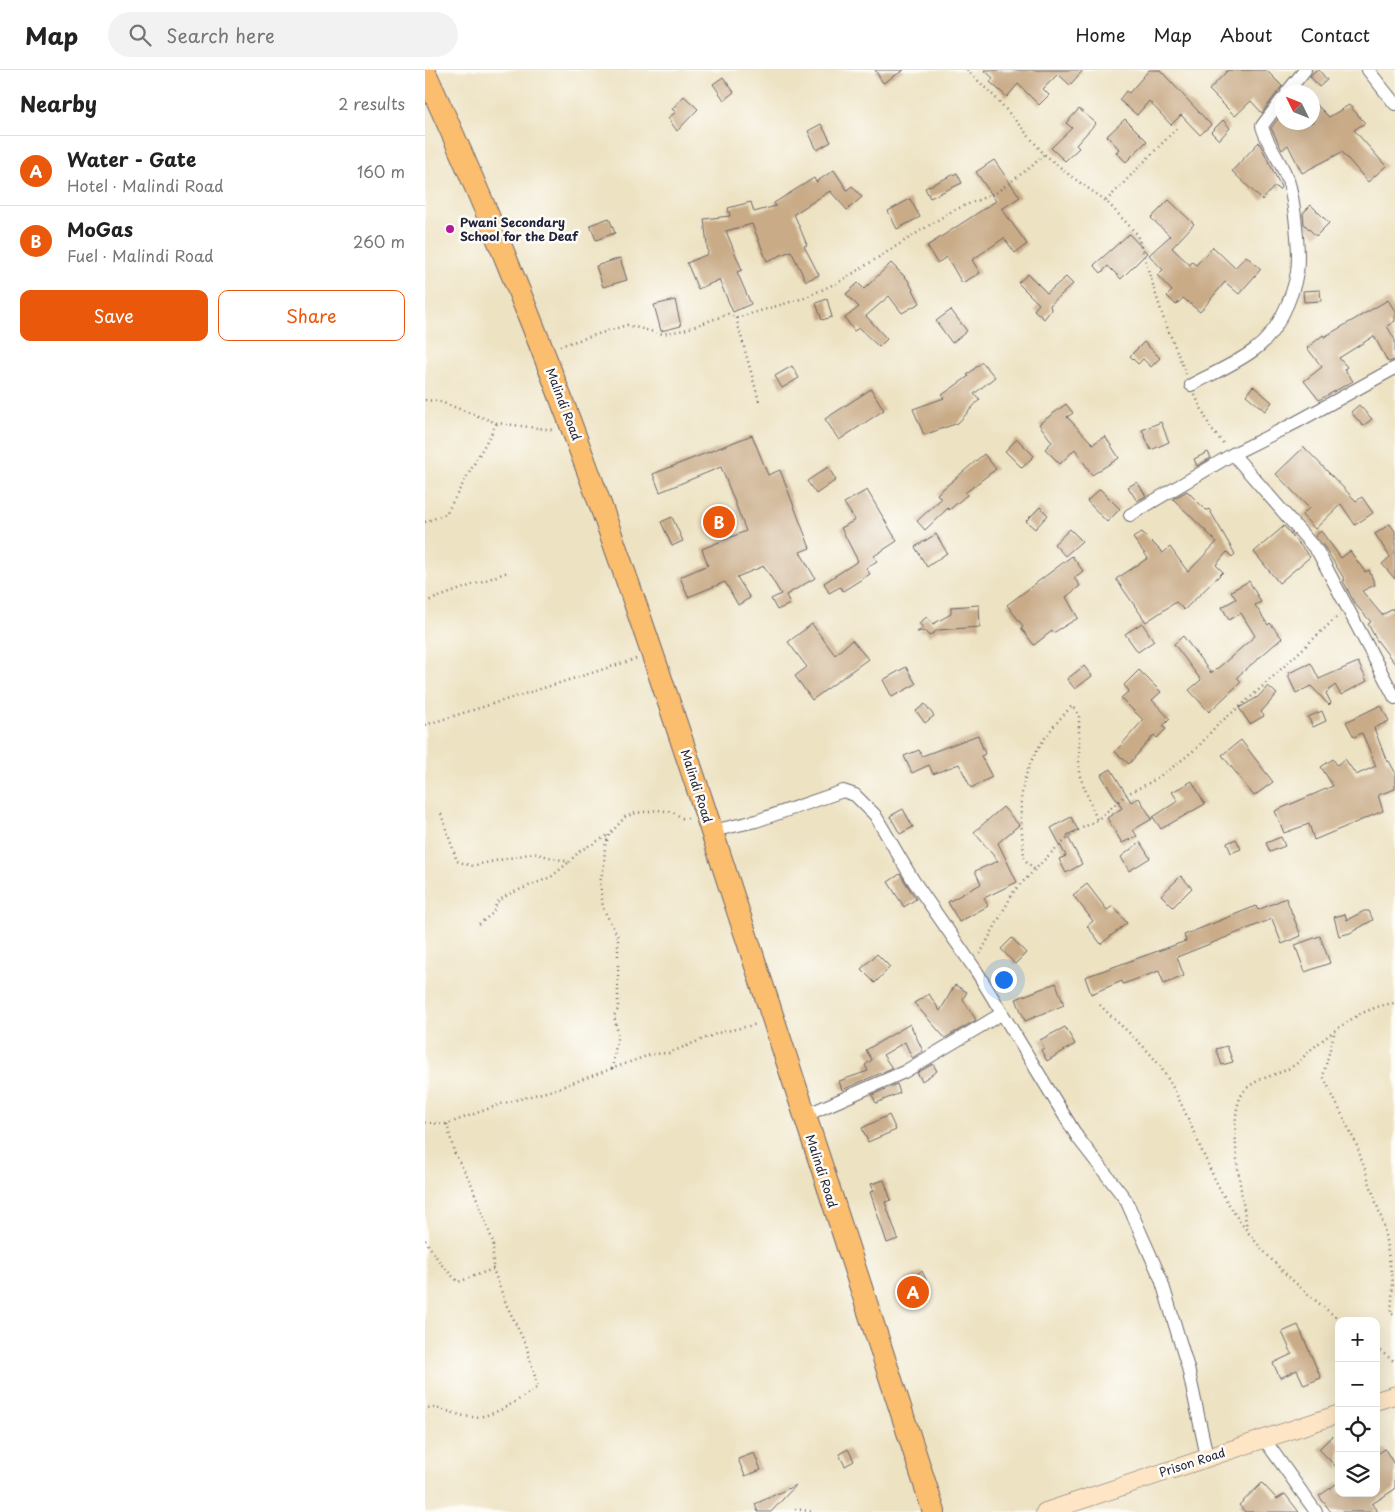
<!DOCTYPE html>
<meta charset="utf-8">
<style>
body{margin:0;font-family:"Playpen Sans",sans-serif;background:#f2f2f2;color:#222}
.controls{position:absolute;right:15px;bottom:15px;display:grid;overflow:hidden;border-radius:10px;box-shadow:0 5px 20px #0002}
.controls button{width:45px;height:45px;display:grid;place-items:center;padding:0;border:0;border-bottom:1px solid #e0e0e0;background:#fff;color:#222;font:25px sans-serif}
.compass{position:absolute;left:850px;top:15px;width:45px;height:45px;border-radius:50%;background:#fff;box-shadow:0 5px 20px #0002;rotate:313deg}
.you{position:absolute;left:578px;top:909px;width:18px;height:18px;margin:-12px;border:4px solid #fff;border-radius:50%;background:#1a73e8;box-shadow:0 0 0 8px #1a73e833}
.badge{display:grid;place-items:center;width:32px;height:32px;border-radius:50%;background:#ea580c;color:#fff;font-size:16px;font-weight:700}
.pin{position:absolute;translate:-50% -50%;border:2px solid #fff;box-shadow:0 1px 5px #0006}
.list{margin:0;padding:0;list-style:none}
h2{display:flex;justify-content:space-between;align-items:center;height:65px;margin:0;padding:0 20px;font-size:21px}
h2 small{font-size:16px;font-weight:400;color:#767676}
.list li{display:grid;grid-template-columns:32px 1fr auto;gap:15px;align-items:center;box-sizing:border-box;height:70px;padding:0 20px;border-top:1px solid #e0e0e0}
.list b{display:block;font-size:19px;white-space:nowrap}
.list p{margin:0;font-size:16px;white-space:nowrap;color:#767676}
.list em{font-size:16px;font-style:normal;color:#767676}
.actions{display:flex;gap:10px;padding:15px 20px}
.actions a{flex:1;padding:11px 0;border:1px solid #ea580c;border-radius:10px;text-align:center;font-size:18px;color:#ea580c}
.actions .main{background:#ea580c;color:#fff}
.icon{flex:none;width:28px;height:28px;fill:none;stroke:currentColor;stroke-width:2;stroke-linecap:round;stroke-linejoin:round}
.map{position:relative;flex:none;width:970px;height:1442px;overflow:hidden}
header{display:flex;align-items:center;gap:30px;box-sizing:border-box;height:70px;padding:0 25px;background:#fff;border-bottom:1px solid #e0e0e0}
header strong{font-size:24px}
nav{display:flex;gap:28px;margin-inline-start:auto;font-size:18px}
.search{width:350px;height:45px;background:#f2f2f2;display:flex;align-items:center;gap:12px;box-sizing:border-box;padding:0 18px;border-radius:28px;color:#767676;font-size:19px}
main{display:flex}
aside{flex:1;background:#fff}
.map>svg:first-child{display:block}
.building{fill:#c9ab87}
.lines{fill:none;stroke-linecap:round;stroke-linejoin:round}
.street-casing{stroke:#69656a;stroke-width:14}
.secondary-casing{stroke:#69656a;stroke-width:19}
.highway-casing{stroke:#69656a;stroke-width:24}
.path{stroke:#69656a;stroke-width:2.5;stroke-dasharray:1 4;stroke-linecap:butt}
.street{stroke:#fff;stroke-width:12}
.secondary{stroke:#fde5c5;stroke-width:18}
.highway{stroke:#fbbd6e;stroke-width:22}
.poi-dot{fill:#b5179e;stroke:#fdfcf7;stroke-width:2}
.labels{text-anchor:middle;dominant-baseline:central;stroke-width:5;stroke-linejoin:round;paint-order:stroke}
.poi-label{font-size:12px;font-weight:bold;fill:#22223b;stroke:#fdfcf7;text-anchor:start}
.street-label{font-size:12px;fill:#22223b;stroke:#fdfcf7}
</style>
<header>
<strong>Map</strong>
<div class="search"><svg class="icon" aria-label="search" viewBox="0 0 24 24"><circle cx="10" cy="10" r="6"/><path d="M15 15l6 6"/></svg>Search here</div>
<nav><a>Home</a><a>Map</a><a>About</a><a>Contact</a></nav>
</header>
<main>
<aside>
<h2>Nearby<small>2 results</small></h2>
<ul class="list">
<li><span class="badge">A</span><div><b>Water - Gate</b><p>Hotel · Malindi Road</p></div><em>160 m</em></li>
<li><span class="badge">B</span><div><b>MoGas</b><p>Fuel · Malindi Road</p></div><em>260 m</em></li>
</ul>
<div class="actions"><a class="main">Save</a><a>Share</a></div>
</aside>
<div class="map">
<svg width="970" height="1442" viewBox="0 0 970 1442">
<rect width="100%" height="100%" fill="#fdfcf7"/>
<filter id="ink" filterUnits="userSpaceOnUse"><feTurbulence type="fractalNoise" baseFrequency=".02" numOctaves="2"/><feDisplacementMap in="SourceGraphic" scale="10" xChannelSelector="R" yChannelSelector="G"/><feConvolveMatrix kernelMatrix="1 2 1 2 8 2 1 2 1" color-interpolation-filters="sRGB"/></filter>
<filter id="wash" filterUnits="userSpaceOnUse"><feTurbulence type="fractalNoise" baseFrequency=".0096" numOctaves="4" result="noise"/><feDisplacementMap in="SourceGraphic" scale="20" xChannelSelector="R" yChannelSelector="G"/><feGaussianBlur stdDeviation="1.12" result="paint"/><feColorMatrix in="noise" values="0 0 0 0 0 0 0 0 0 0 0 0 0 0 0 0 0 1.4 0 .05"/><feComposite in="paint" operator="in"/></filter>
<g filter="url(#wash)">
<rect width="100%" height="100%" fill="#ede2c2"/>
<g id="blocks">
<g class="building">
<polygon points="450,0 479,0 458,13"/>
<polygon points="559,0 658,0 645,15 633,4 618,19 624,25 614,35 593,14 582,27 565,12 568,8"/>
<polygon points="724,0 735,0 786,55 775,65 756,45 746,55 724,31 712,45 694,30 701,21 704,23"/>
<polygon points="803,0 841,0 857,16 837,43 826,31 810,46 784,20"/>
<polygon points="891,0 894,0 902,10 894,17 885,6"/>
<polygon points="298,7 309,22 299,30 288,14"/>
<polygon points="259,26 273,39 252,61 243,48 251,42 247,39"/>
<polygon points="888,31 904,47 924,35 940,53 929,60 961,96 943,112 917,82 877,103 863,75 857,80 846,58 858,42 858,52 888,52"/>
<polygon points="654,39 671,53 651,75 654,78 640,91 626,78 647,58 641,53"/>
<polygon points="700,49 722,71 701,92 691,82 694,79 682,66"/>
<polygon points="798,50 805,58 794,70 786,62"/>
<polygon points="396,54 406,72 392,80 383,61"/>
<polygon points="834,72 856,117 854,120 850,116 837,130 807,101"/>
<polygon points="569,90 595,127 577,139 602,174 590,183 579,168 547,190 555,203 537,213 522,187 512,193 502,176 571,131 551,102"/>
<polygon points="409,100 422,120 427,116 437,127 422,140 405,121 369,144 382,175 379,176 394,205 381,211 366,181 342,191 327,154 301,161 317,200 312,202 326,234 308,242 294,210 273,219 262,193 283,184 279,149 305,146 303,138 326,132 329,142 351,136 349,133 389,108 391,112"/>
<polygon points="532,103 537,113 505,128 500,118"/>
<polygon points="485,129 495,147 472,159 463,141"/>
<polygon points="744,130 769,154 747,178 765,195 767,192 771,195 788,177 810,198 821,186 836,199 814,224 800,212 775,242 758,228 751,235 742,226 747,221 732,205 738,200 724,185 745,166 726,148"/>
<polygon points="886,135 904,153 891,166 879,154 878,143"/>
<polygon points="184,148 190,163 171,170 165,155"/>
<polygon points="704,164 722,183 696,209 683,196 676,203 669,195"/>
<polygon points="195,188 202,210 178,217 171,196"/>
<polygon points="466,193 483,210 495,233 477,243 464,226 441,246 462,269 454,277 434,258 429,261 420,248 434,237 421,224 433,213 439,219"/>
<polygon points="603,204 622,223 641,207 648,214 625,235 626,240 619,249 609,240 614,234 593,213"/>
<polygon points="895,220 896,231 879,232 878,221"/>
<polygon points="402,229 407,247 397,250 391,233"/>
<polygon points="250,230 256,256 236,261 229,235"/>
<polygon points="963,230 970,241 970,251 962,256 970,270 970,290 963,292 949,266 914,288 922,297 919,300 928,311 894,330 879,311 897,297 882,278 898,265 899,267"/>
<polygon points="526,240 542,261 527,273 511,251"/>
<polygon points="719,272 735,288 726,297 718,289 713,294 705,286"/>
<polygon points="557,292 570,307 549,324 555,329 533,353 499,365 488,339 519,328 517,325 544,306 542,305"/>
<polygon points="367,296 374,308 357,318 350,306"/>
<polygon points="828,316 847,332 840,341 821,325"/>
<polygon points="446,319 459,340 414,370 400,349"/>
<polygon points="641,334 648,343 642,347 668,374 680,366 694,388 667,405 650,379 635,394 620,379 627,372 614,354"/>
<polygon points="934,335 947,349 938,356 926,342"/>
<polygon points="736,352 744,372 726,380 717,360"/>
<polygon points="327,365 343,405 355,400 385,478 375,482 390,508 361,525 365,534 352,540 346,529 356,524 339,496 312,507 325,528 313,535 300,512 263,527 255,507 283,495 277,479 321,461 296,397 235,422 228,404"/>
<polygon points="592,369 609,386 597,398 580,381"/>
<polygon points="879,377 931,431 937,427 948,443 930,455 916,434 890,459 877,445 884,438 851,404"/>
<polygon points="783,382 786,388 772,396 769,389"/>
<polygon points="559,384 571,399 540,423 542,425 524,440 523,438 500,460 492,451 516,429 512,424"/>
<polygon points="403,397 411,410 391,424 382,411"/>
<polygon points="712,412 721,426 712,431 703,417"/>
<polygon points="675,419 695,439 682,452 662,431"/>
<polygon points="442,420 472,471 449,486 452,491 441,498 445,504 418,521 415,517 404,523 399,513 433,491 416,458 430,450 419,433"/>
<polygon points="762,421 782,441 784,439 810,484 807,487 802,482 791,495 798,502 759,540 751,532 721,552 691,509 723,488 708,468 717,462 738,483 745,477 763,502 792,472 748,429"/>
<polygon points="615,437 623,445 610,459 601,451"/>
<polygon points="247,447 258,471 247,476 236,452"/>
<polygon points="965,454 970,461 970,509 957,494 965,487 950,464"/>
<polygon points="859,456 885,487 854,513 829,482"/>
<polygon points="645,459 657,471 640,486 629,474"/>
<polygon points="896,461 916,488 925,481 940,502 944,500 950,515 937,521 957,545 970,538 970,594 951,569 943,554 946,552 930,534 918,511 920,510 900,478 890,466"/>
<polygon points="511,464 522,483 502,497 490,477"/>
<polygon points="647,486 658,501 649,508 655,516 641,527 653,548 628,563 627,561 609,575 596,558 598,556 582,535"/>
<polygon points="824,511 836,532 830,535 843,555 845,553 857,568 812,607 816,612 784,642 764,620 776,610 749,574 758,566 786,603 799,593 830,566 816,543 804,550 797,537 811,529 806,521"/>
<polygon points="554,535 555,557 513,560 504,566 500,561 492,562 498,558 494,553 502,547 508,554 526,544 526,537"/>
<polygon points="717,553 729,571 713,582 700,564"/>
<polygon points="387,554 410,585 427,570 443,589 387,630 370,606 382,597 363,572"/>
<polygon points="933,592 942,611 916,625 910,615 901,623 906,633 904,635 886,616 871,623 864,608 864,603 886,593 894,609"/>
<polygon points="659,596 667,606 650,619 642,609"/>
<polygon points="481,597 491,614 467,627 458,610"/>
<polygon points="714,600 736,622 727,630 745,649 738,656 741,659 732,668 729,665 704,694 690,682 718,650 696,628 704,621 699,615"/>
<polygon points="843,616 852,624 836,642 839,646 825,654 814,638 833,627"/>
<polygon points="500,634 509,646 500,653 491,641"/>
<polygon points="956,635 964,651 949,658 962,692 964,691 970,702 970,719 953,725 958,741 889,770 884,754 859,763 850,741 908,716 896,697 908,689 912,695 920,689 931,705 951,696 937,663 929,667 921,652"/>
<polygon points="897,641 901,651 888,657 883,647"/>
<polygon points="553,665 560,684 556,686 567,707 546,718 534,694 508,704 504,695 487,703 479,686 494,680 497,686"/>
<polygon points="816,670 848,712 829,726 797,685"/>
<polygon points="686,699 706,732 714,728 727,749 708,760 712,766 697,773 682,748 697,738 676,705"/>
<polygon points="767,711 780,734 736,759 728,747 753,731 747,722"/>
<polygon points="578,737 594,755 573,773 592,812 559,828 563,836 534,852 523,832 556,814 550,801 573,791 549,762"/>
<polygon points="478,739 488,757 475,764 465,746"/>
<polygon points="646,747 653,760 642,765 657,794 641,803 634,789 641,786 626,758"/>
<polygon points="856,767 860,776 845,782 841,773"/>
<polygon points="811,769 816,779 806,783 802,773"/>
<polygon points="715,772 725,788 704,801 696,787"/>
<polygon points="475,804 491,829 479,837 463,812"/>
<polygon points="756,806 767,818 748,837 736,825"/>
<polygon points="662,814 682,840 688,836 702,853 676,874 662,856 668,851 648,825"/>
<polygon points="861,828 876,866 857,874 847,849 752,887 759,906 739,914 734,901 698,914 697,911 666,924 660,907 761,871 759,865 831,836 833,840"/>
<polygon points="939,841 944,841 948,850 925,863 914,866 909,847 920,844 922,850"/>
<polygon points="895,866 905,893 880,902 870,875"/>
<polygon points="587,868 601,883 590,894 576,879"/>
<polygon points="452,884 465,897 450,913 436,899"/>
<polygon points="631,913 639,935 600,951 591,929"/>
<polygon points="530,915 542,922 538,929 551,950 520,968 489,933 504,924 515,941"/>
<polygon points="485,954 498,981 487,988 480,972 458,985 467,998 417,1020 414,1011 443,1001 440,995 447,990 441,980"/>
<polygon points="640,957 650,974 622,991 616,980 619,978 615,970"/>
<polygon points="802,976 808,992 797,995 791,979"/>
<polygon points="508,994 512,1001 497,1011 492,1003"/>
<polygon points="472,1014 475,1023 451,1033 447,1025"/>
<polygon points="464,1045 471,1060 443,1072 437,1058"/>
<polygon points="459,1110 466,1130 460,1132 473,1169 462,1173 445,1122 449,1121 446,1114"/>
<polygon points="497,1201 504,1216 488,1225 480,1210"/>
<polygon points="873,1255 896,1308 879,1315 872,1300 855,1308 848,1293 867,1284 857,1262"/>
<polygon points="907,1366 914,1373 914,1400 894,1379"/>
<polygon points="423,1379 429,1391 420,1396 414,1384"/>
<polygon points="960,1379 970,1396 970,1419 947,1434 953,1442 906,1442 894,1426 914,1412 914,1423 951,1423 951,1385"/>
<polygon points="329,1383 336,1400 320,1406 313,1389"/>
<polygon points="837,1413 852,1429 860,1424 874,1442 820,1442 814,1435"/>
<polygon points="371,1415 346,1442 333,1442 330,1434"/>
</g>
</g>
</g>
<g filter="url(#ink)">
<use href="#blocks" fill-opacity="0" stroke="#69656a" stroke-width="1"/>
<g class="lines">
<defs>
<g id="street">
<polyline points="943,0 970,34"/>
<polyline points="862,22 880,0"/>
<path d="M766,315C787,304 810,294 829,280C851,265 868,228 872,202C875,184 870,140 866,122C862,97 842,77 837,56L858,28"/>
<polyline points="808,384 893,482 970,628"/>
<polyline points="705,445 808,384 870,353 970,298"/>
<polyline points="287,761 331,751 418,721 430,725 450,745 488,810 552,902 653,1068 701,1130 736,1209 763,1298 782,1387"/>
<polyline points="379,1046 479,1002 576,944"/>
<polyline points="839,1369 891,1442"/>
</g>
<g id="secondary">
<polyline points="951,1331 970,1325"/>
<polyline points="620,1442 914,1344"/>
</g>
<path id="highway" d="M0,3C124,270 218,550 309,829C376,1033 443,1238 509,1442"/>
</defs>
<use href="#street" class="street-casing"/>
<use href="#secondary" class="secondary-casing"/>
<use href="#highway" class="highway-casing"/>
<g class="path">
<polyline points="542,0 572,29 619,84 647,107 681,131 712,164 738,247 761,304"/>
<polyline points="681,131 752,58"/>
<polyline points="311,248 334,331"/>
<polyline points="135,276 202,255 237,264 259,260 303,244 311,248 379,228 416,211 527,141 572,122 607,96 619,84"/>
<polyline points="770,325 786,359 799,374"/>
<polyline points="0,330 13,331 72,353 129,360"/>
<polyline points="0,452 21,444 72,353"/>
<polyline points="0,532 83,502"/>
<polyline points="0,655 211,589"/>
<polyline points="16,744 32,791 46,796 108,783 144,792 156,780 182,766"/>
<path d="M609,799L599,789C598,766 593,740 598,717C603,687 626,657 647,636L654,645V704L672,750"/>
<polyline points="54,854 68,843 72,832 84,824 126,807 144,792"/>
<polyline points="555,884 589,821 628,781 650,762 672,750 702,724 726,712 752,694 773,677 792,655 825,628 914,545"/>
<path d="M675,935C693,954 719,974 734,995C762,1035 775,1085 800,1128C827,1176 872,1217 916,1251"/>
<polyline points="909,964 898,1006 932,1076 958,1153 968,1213 966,1243 970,1246"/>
<polyline points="187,999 193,963 189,946 193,939 193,867 178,838 175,812 179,796 180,776 184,765 200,747 211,743 233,740 248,742 257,748 265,748"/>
<polyline points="0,1053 22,1054 76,1034 128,1020 227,984 244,983 293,963 333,954"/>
<polyline points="22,1054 29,1082 46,1113 68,1172 68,1199"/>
<path d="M822,1159C818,1128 802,1054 816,1026C826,1007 852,1007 868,996C875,992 881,983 888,978C912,958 938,937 970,933"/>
<path d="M0,1170L16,1194L33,1212L68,1199L81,1234L101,1275L113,1317C94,1329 72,1346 50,1347C34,1348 18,1336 0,1338"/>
<polyline points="951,1278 970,1292"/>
<polyline points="370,1439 389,1442"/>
</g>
<use href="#street" class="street"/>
<use href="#secondary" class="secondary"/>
<use href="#highway" class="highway"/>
</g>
</g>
<circle class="poi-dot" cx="25" cy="159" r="5"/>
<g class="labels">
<g class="poi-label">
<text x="35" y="152">Pwani Secondary<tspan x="35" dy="14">School for the Deaf</tspan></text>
</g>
<g class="street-label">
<text transform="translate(139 334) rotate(69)">Malindi Road</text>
<text transform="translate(272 716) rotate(72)">Malindi Road</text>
<text transform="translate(397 1101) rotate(72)">Malindi Road</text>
<text transform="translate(767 1392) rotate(-18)">Prison Road</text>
</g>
</g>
</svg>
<div class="controls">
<button>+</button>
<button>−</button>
<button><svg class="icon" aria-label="locate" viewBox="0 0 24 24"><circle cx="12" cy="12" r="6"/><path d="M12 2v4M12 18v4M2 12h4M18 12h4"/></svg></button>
<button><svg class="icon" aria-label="layers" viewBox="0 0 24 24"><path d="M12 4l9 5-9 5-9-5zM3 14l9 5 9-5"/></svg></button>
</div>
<svg class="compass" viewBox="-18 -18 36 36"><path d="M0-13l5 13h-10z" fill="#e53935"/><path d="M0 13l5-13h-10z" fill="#767676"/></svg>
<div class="you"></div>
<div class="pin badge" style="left:488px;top:1222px">A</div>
<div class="pin badge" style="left:294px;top:452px">B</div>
</div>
</main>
